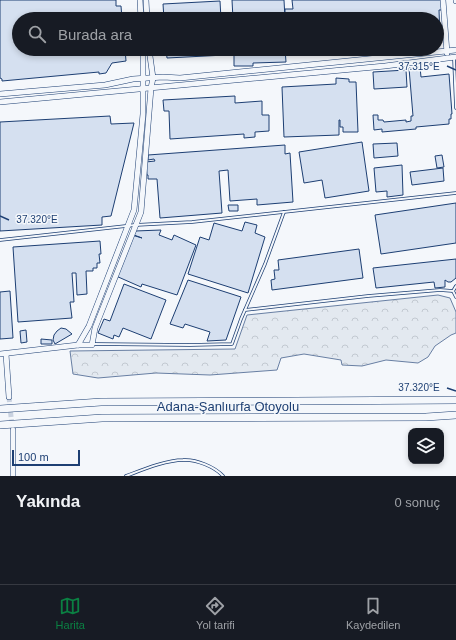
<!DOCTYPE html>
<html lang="tr">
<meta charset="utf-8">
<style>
body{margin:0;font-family:Helvetica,sans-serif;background:#20242c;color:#f1f3f6}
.controls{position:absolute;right:12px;bottom:12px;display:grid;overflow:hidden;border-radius:8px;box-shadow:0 2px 6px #0003}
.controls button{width:36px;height:36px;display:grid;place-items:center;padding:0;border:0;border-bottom:1px solid #363941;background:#171b24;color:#f1f3f6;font:20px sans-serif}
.scale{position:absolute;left:12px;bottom:10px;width:68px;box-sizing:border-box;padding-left:4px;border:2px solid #1d3f73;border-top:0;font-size:11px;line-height:14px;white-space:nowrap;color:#1d3f73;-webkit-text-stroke:3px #f4f7fb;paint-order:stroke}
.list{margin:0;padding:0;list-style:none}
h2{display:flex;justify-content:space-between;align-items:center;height:52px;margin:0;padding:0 16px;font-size:17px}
h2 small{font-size:13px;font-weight:400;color:#9ea1a6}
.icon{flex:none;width:22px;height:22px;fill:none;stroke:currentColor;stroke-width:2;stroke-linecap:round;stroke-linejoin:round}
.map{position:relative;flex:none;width:456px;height:476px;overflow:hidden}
.search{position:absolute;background:#171b24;box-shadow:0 2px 6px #0003;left:12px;right:12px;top:12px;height:44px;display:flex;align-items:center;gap:10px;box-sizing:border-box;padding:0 14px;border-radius:22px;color:#9ea1a6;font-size:15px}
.sheet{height:108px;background:#171b24}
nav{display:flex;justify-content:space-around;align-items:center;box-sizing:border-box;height:56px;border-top:1px solid #363941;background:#171b24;font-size:11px;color:#9ea1a6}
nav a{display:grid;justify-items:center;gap:2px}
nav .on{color:#0b8043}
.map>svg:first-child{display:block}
.forest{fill:url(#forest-crowns);stroke:#687fa3}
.building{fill:#d5e0f0;stroke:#1d3f73}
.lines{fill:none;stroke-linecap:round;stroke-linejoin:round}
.tertiary-tunnel{stroke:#c9d2e0;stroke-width:5;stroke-dasharray:5 2.5;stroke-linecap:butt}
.service-casing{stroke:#1d3f73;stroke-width:3.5}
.tertiary-casing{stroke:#1d3f73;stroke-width:6}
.motorway-casing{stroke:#1d3f73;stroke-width:8}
.service{stroke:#f4f7fb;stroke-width:2}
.tertiary{stroke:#f4f7fb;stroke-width:5}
.motorway{stroke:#f4f7fb;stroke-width:7}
.ticks{fill:none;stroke:#1d3f73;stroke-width:1.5}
.labels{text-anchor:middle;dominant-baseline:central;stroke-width:3;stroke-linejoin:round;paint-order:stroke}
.street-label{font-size:13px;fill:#1d3f73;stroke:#f4f7fb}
.ticks-label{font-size:10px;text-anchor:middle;fill:#1d3f73;stroke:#f4f7fb;stroke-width:3;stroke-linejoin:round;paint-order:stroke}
</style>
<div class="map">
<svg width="456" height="476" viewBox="0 0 456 476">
<defs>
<pattern id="forest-crowns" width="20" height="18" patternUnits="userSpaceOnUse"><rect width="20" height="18" fill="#e3e9f0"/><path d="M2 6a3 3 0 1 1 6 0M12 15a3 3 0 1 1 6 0" fill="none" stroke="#c2c9d1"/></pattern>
</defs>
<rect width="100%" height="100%" fill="#f4f7fb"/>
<polygon class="forest" points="438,295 450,298 456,312 456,333 451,335 435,346 428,357 418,363 386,360 362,366 342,365 341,360 304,354 281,358 277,370 210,375 156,373 98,378 73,374 70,351 235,349 247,315"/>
<g class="building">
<polygon points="0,0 116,0 116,6 121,6 122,19 19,19 19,49 125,49 126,61 112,63 106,73 99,74 99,72 2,81 2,79 0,78"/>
<polygon points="232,0 284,0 285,19 233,19"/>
<polygon points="292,0 443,0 443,10 439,10 440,38 437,38 437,19 288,19 288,16 285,16 285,9 293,9"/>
<polygon points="220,1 221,19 164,19 163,4"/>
<polygon points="166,49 224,49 225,55 167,58"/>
<polygon points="234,49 285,49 286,62 253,63 253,66 234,66"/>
<polygon points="296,49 348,49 296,51"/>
<polygon points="369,49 389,49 390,53 369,54"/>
<polygon points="420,67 421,77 449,74 452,114 451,114 451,119 449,119 449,124 416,127 416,129 382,132 382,129 374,130 373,115 378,115 378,120 383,120 384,122 406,120 406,122 411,121 411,116 413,116 409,68"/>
<polygon points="406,70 407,87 374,89 373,72"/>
<polygon points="336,78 349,79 349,82 356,82 358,132 343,132 343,127 340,127 340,120 339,120 339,135 284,137 282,87 336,84"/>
<polygon points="235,96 235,103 262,101 262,115 269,115 269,131 255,132 255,137 244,138 244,134 170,139 169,111 164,111 163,100"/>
<polygon points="110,116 111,124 134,123 111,216 102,217 102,225 0,231 0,122"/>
<polygon points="362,142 369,191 325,198 322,180 304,183 299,152"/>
<polygon points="397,143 398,156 374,158 373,144"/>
<polygon points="285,145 285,154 290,153 293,202 257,205 257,199 230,201 228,170 219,171 222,213 160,218 157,179 148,179 148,175 147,175 146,162 155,161 154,159 148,160 148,155"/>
<polygon points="442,155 444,167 437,168 435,156"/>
<polygon points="402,165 403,195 387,197 387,191 376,192 374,168"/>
<polygon points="443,168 444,181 412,185 410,172"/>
<polygon points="456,203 456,243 381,254 375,215"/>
<polygon points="228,205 238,205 238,211 229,211"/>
<polygon points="245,222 257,225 255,233 265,237 248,293 188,274 200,237 209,240 214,223 242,231"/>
<polygon points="161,230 159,235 172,240 174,235 196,245 177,295 142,284 141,287 116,276 132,235 142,238 134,235 135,231"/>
<polygon points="100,241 101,254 99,254 100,263 97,263 97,268 93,268 93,271 86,271 87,294 77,295 76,273 72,273 74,302 70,302 72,318 18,322 13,247"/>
<polygon points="359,249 363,278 272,290 271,280 275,279 274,270 279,270 278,260"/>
<polygon points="456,259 456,278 451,282 448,282 445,280 445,287 435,288 434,282 376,288 373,268"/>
<polygon points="188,280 241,297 226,340 207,341 210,332 185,324 183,328 170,324"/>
<polygon points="124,284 166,300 151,339 123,328 119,337 114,335 113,339 98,333 104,319 110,321"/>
<polygon points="10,291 13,338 0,339 0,292"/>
<polygon points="61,328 66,329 72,334 55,344 53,340 54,335 57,331"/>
<polygon points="26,330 27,342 21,343 20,331"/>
<polygon points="41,339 52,340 52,344 41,344"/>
</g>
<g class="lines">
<polyline class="tertiary-tunnel" points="9,397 12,426"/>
<defs>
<g id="service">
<polyline points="454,58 456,108"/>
<polyline points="0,240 135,225 192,222 456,193"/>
<polyline points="453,291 456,297"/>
<polyline points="453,291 456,286"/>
<polyline points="245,310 368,296 440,290 453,291"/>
<polyline points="94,344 190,345 232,344 241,319 265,264 284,212"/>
<path d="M126,476C142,470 166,460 183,460C196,459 215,467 223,476"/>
</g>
<g id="tertiary">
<polyline points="140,0 141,19"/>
<polyline points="146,0 147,19"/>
<polyline points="443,0 447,53"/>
<polyline points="456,0 456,1"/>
<polyline points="0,94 105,85 133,79 163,77 180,78 456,50"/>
<polyline points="0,102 385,66 456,57"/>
<polyline points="78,345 89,326 134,210 143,114 143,49"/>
<polyline points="0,354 78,345 92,345 95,328 141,212 151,88 153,78 149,49"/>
<polyline points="6,354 9,397"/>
<polyline points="13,430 13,476"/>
</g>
<g id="motorway">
<polyline points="0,409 101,402 456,400"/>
<polyline points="0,425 102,418 426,417 456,415"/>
</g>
</defs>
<use href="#service" class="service-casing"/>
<use href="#tertiary" class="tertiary-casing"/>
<use href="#motorway" class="motorway-casing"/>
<use href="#service" class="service"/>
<use href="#tertiary" class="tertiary"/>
<use href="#motorway" class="motorway"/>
</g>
<path class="ticks" d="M447,66L456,70M0,216L9,220M447,388L456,391"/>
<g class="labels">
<g class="street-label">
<text x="228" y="406">Adana-Şanlıurfa Otoyolu</text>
</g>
</g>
<g class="ticks-label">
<text x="419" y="70">37.315°E</text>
<text x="37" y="223">37.320°E</text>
<text x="419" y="391">37.320°E</text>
</g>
</svg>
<div class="controls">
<button><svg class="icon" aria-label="layers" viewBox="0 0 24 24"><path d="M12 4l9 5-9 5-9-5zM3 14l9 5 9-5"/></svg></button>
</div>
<div class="scale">100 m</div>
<div class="search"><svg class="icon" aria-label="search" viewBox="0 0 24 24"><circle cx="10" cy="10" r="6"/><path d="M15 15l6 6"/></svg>Burada ara</div>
</div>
<section class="sheet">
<h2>Yakında<small>0 sonuç</small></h2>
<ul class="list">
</ul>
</section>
<nav>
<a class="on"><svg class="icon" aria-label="map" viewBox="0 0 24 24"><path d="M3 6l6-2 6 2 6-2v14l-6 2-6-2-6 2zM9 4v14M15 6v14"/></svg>Harita</a>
<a><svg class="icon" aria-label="directions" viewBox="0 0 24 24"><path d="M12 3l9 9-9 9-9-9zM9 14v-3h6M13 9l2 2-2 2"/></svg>Yol tarifi</a>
<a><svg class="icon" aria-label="saved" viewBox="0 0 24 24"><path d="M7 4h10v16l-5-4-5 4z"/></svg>Kaydedilen</a>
</nav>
